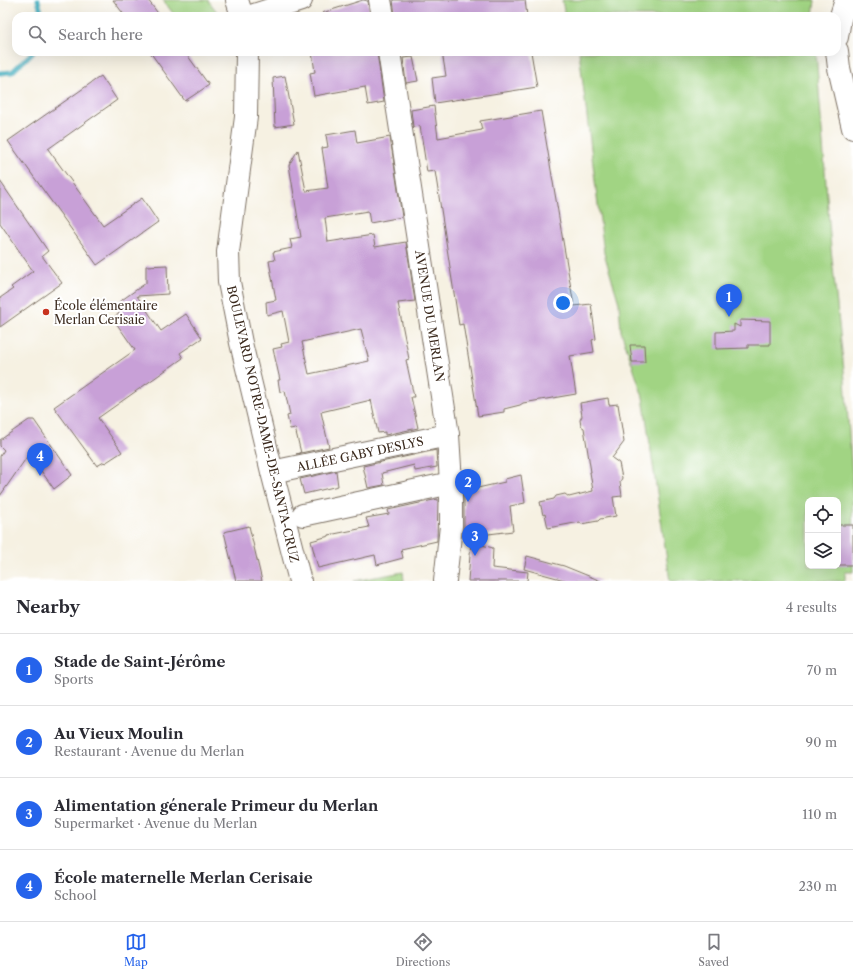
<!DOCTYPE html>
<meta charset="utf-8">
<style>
body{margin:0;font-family:"Libre Caslon Text",serif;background:#f2f2f3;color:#2b2b33}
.controls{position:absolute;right:12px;bottom:12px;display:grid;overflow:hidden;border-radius:8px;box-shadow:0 4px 16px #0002}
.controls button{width:36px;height:36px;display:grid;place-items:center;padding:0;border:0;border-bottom:1px solid #e1e1e2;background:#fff;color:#2b2b33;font:20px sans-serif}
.you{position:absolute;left:563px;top:303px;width:14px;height:14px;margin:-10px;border:3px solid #fff;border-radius:50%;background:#1a73e8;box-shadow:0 0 0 6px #1a73e833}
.badge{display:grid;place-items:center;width:26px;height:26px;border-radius:50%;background:#2563eb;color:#fff;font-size:13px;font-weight:700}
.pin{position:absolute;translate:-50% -33px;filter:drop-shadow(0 1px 2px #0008)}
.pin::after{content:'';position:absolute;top:21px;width:14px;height:12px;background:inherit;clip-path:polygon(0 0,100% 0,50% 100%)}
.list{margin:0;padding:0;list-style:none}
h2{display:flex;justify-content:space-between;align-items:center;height:52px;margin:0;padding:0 16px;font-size:17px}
h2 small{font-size:13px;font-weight:400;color:#7c7c81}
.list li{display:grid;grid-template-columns:26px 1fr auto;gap:12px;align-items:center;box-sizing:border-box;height:72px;padding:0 16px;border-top:1px solid #e1e1e2}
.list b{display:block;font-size:15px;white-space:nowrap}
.list p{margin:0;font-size:13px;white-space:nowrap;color:#7c7c81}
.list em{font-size:13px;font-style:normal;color:#7c7c81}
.icon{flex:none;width:22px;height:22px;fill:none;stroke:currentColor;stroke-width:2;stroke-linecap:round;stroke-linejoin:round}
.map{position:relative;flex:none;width:853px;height:581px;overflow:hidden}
.search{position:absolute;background:#fff;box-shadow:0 4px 16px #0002;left:12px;right:12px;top:12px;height:44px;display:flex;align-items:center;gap:10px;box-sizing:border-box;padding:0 14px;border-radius:12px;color:#7c7c81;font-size:15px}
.sheet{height:340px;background:#fff}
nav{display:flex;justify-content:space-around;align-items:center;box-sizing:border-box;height:56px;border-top:1px solid #e1e1e2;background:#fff;font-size:11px;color:#7c7c81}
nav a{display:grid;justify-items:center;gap:2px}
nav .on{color:#2563eb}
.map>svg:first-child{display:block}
.green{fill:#a1d483;stroke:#6e7f50;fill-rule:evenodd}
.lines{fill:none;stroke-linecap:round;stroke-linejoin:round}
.stream{stroke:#3eabbc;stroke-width:5}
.building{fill:#c8a0d7;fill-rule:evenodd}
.minor-casing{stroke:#7c7063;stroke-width:24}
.minor{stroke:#fff;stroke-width:22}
.poi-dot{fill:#c8321e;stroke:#fff;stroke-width:1.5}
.labels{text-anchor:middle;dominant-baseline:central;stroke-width:4;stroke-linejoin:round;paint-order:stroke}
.poi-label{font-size:12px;fill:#3b2a1e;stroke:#fff;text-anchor:start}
.street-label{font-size:12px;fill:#3b2a1e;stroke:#fff}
</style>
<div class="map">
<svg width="853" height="581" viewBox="0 0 853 581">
<rect width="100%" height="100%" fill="#fff"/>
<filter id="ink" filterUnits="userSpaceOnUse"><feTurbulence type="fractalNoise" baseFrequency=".025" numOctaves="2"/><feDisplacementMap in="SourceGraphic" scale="8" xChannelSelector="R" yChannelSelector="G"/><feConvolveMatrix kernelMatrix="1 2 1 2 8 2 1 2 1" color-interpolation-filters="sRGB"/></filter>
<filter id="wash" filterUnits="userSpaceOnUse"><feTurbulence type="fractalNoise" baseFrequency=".012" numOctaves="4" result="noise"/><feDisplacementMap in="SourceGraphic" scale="16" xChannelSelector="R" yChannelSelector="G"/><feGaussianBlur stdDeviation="0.9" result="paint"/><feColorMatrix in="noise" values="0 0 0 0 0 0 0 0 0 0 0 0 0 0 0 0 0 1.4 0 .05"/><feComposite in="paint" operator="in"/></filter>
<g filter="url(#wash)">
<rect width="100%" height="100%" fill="#f6f1e2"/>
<g class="green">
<polygon points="163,0 208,0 220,16 175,16"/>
<polygon points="562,0 815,0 813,16 565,16"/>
<path d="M579,52H816L831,249L845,380L852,473L853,572H845V581H670L643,397L621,331L619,303L604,253ZM808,500H838V566H808Z"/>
<polygon points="403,572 404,581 354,581"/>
</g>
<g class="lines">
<g class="stream">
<polyline points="38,0 42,16"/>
<polyline points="0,73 12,72 33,52"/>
</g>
</g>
<g id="blocks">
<g class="building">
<polygon points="113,0 148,0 160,16 125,16"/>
<polygon points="363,0 368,1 370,16 322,16 322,13"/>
<polygon points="393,0 525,0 527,16 395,16"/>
<polygon points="150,52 185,52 209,85 185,101"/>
<polygon points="312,52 377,52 384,102 368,105 365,87 314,96 310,73 315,72"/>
<polygon points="442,52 531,52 537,87 435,103 432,78 446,76"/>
<polygon points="413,57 418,81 406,83 403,58"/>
<polygon points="101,76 117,100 48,149 103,225 142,198 158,222 97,265 8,141"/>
<polygon points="285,76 294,124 275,127 273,78"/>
<polygon points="434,106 438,138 482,130 480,121 541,111 574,306 591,304 596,339 592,340 594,352 570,356 576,394 523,403 520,405 504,409 504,412 478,416 463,324 459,325 435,171 427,172 420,126 413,127 411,110"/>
<path d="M355,130L357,143L390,137L402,217L370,223L368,211L325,218L328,242L373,235L375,247L406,242L415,301L398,303L409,359L406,360L414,397H411L418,428L385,435V432L378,433L371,400L321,412L329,447L296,454L301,453L295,428L290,429L287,416L290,415L285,391L280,392L278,380H280L273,349L282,347L281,344L289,342L283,311L267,315L266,302L276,300L269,261L275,260L273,252L292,248L290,239L301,237L289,165L298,150L306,191L328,188L322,148L328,147L326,135ZM361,329L369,361L309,374L302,342Z"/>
<polygon points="0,181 48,251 42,256 62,283 0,327 0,298 13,289 11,287 33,271 0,223"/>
<polygon points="167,265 168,294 137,296 161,331 186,314 202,338 180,353 183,358 98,418 122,452 105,463 104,462 97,466 54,407 135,350 114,320 117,318 115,316 119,314 119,302 146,283 146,266"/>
<polygon points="740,320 770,321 770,345 748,345 748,348 716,349 716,332 734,331 734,324 740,327"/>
<polygon points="630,345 644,345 645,362 632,362"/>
<polygon points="608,398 609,405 618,404 624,442 612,458 619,463 622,478 620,482 622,496 613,497 616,516 600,519 598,521 581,524 580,522 548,528 545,514 543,515 540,502 554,499 556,496 565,494 569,497 593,491 590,472 591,472 584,428 581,426 580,420 582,416 580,403"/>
<polygon points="29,420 34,420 72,475 54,489 29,454 0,496 0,456 4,450 0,446 0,440"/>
<polygon points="436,450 437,467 415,471 414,465 382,473 384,485 368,488 363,466"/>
<polygon points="336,471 338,486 304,494 300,479"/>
<polygon points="521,475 525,503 510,506 513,531 464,537 464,491 505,482 505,479"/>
<polygon points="438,499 437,541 401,549 403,558 377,565 375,555 318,568 311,541 329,536 329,535 369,527 366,518 389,514 388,510"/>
<rect x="838" y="525" width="15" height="40"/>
<polygon points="249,526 262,581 236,581 224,532"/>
<polygon points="471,542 493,548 492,568 528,572 527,581 468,581"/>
<polygon points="527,556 564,566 601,581 568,581 524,569"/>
</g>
</g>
</g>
<g filter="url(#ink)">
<use href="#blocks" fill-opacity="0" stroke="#7c7063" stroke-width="1"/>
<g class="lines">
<defs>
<g id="minor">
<polyline points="237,0 242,16"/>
<polyline points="380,0 383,16"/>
<polyline points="251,16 301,0"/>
<polyline points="837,37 840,19 846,0"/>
<polyline points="837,51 839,68 853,128"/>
<polyline points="247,52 246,117 228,252 229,282 241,343 272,472 300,581"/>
<polyline points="389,52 448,435 451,483 451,526 445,581"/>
<polyline points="272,472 448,435"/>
<polyline points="303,515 451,483"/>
</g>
</defs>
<use href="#minor" class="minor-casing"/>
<use href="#minor" class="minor"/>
</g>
</g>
<circle class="poi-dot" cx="46" cy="312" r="4"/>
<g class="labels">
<g class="poi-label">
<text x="54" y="305">École élémentaire<tspan x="54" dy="14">Merlan Cerisaie</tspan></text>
</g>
<g class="street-label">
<text transform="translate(430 316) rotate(81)">AVENUE DU MERLAN</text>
<text transform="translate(263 424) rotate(77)">BOULEVARD NOTRE-DAME-DE-SANTA-CRUZ</text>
<text transform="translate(360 454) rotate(-12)">ALLÉE GABY DESLYS</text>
</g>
</g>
</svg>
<div class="controls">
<button><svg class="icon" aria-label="locate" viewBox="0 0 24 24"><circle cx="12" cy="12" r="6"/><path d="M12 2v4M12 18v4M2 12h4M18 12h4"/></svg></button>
<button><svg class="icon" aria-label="layers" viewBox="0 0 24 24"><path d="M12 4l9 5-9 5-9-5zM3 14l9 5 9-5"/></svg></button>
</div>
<div class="you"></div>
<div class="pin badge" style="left:729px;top:317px">1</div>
<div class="pin badge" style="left:468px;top:502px">2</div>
<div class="pin badge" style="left:475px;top:556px">3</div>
<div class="pin badge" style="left:40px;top:476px">4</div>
<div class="search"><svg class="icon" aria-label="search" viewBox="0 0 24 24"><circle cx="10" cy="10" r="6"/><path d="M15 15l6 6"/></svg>Search here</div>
</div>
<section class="sheet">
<h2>Nearby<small>4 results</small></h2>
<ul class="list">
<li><span class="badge">1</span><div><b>Stade de Saint-Jérôme</b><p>Sports</p></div><em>70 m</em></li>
<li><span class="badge">2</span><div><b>Au Vieux Moulin</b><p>Restaurant · Avenue du Merlan</p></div><em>90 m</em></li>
<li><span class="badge">3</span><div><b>Alimentation génerale Primeur du Merlan</b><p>Supermarket · Avenue du Merlan</p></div><em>110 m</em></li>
<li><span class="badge">4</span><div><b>École maternelle Merlan Cerisaie</b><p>School</p></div><em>230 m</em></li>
</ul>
</section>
<nav>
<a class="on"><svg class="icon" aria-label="map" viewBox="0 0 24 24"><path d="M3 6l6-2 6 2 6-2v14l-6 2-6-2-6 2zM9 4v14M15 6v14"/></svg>Map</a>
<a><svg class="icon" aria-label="directions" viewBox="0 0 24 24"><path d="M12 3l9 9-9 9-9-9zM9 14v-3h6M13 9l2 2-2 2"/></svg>Directions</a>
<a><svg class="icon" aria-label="saved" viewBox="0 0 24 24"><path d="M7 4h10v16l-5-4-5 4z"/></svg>Saved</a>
</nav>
